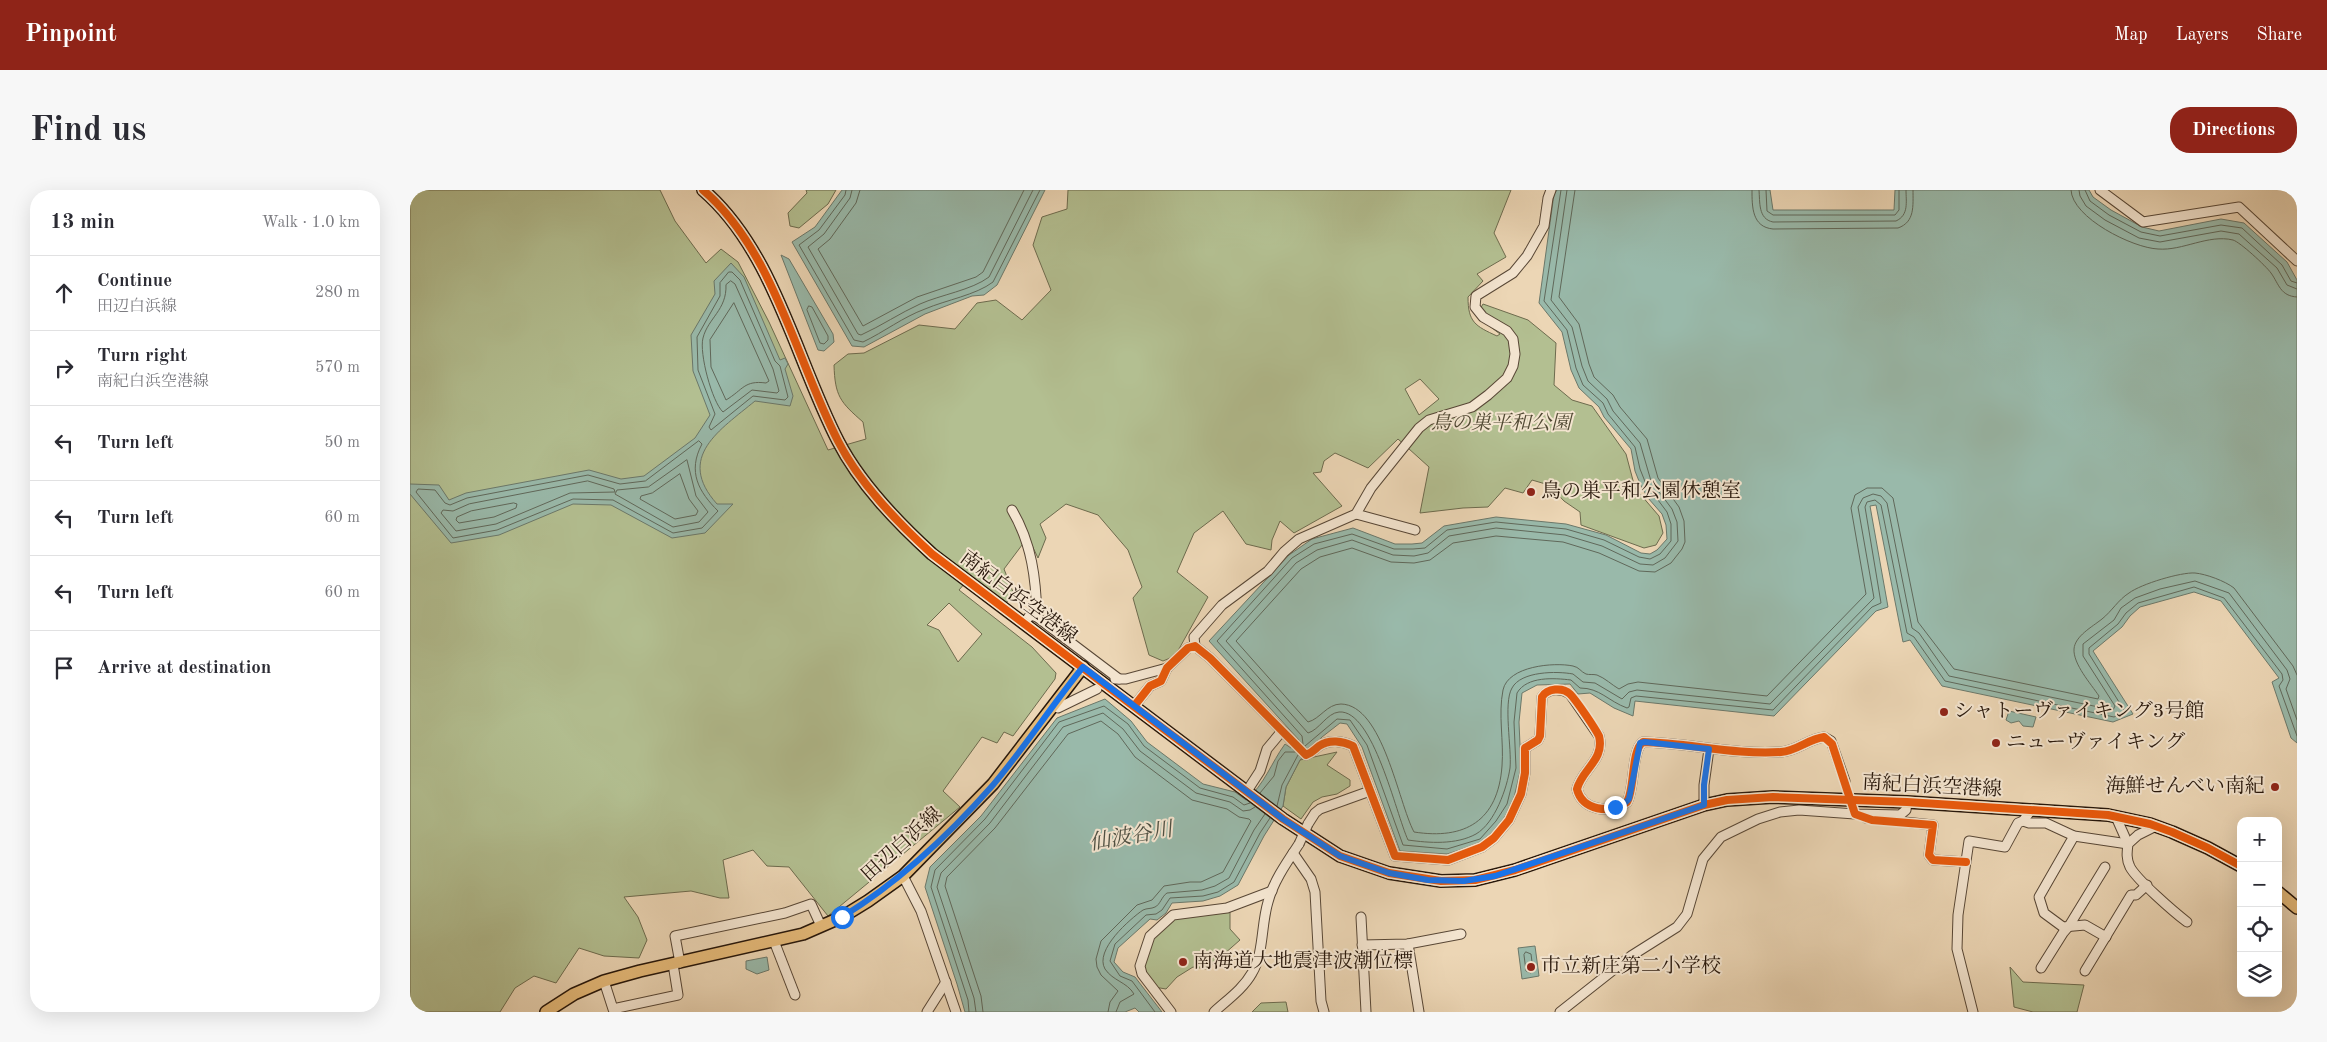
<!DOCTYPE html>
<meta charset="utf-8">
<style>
body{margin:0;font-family:"Old Standard TT","Noto Serif JP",serif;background:#f7f7f7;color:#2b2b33}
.controls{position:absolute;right:15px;bottom:15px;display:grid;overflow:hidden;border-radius:10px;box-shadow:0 5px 20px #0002}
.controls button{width:45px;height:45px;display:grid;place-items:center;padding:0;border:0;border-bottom:1px solid #e1e1e2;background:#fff;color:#2b2b33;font:25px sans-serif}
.stop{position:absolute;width:15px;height:15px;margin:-11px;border:4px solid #1a73e8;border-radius:50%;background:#fff}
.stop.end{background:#1a73e8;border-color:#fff;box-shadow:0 1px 5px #0008}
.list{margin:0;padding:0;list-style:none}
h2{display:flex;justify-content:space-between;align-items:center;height:65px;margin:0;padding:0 20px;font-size:21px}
h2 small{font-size:16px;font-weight:400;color:#7c7c81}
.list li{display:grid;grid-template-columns:32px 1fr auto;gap:15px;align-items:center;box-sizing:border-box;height:75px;padding:0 20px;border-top:1px solid #e1e1e2}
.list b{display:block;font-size:19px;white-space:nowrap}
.list p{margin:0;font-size:16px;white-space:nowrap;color:#7c7c81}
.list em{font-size:16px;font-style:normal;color:#7c7c81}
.icon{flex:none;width:28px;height:28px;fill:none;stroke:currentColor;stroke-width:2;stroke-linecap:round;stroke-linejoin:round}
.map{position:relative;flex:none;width:1887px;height:822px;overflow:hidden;border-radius:20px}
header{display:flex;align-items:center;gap:30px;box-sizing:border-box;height:70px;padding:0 25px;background:#8f2418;color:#fff}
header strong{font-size:24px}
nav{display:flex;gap:28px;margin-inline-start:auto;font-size:18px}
.intro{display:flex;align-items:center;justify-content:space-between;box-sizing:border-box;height:120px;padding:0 30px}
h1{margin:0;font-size:35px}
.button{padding:12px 22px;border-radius:20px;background:#8f2418;color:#fff;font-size:18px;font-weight:700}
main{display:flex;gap:30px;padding:0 30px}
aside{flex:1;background:#fff;border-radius:20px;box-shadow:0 5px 20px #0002}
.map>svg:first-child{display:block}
.green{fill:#b3bf91;stroke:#6d6b4e;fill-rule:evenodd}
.water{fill:#99b9aa;stroke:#6b786a}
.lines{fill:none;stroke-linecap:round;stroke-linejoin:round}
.shore{stroke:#60685a;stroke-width:1}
.minor-tunnel{stroke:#c5b093;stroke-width:9;stroke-dasharray:9 4.5;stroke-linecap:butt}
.minor-casing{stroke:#584736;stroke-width:11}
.major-casing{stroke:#27170b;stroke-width:14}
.minor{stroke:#f3e4cf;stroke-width:9}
.major{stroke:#e6bb7a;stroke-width:11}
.minor-bridge-casing{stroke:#584736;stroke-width:11;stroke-linecap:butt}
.minor-bridge{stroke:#f3e4cf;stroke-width:9}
.cycleway-casing{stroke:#f3e4cf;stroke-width:11}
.cycleway{stroke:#e8590c;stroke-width:8}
.route{stroke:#1a73e8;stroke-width:6}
.poi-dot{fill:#8f2418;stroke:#f3e4cf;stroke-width:2}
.labels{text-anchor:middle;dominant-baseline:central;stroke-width:4;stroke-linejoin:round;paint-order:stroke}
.park-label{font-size:20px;font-style:italic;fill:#514933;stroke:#f3e4cf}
.poi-label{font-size:20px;fill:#27170b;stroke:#f3e4cf;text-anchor:start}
.street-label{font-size:20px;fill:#27170b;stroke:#f3e4cf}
.water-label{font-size:21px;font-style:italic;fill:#4f5043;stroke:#f3e4cf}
</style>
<header>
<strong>Pinpoint</strong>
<nav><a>Map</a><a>Layers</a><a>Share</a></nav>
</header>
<div class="intro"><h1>Find us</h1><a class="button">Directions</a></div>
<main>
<aside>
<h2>13 min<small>Walk · 1.0 km</small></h2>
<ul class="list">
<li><svg class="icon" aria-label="ahead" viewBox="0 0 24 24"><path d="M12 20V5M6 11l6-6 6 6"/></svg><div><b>Continue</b><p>田辺白浜線</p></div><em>280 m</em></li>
<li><svg class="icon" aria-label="right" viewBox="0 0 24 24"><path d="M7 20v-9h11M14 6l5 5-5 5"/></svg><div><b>Turn right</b><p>南紀白浜空港線</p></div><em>570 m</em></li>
<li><svg class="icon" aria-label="left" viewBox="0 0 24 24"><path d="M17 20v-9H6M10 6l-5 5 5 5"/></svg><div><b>Turn left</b></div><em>50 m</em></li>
<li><svg class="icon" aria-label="left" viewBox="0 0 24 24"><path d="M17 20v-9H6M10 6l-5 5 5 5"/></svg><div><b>Turn left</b></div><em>60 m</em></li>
<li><svg class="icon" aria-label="left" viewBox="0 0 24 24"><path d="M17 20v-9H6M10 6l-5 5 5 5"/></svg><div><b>Turn left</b></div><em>60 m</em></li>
<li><svg class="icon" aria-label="arrive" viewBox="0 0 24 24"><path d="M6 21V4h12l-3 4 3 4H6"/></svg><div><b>Arrive at destination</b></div></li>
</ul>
</aside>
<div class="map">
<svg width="1887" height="822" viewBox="0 0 1887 822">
<rect width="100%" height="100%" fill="#ecd6b5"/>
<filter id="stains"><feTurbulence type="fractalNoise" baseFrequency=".004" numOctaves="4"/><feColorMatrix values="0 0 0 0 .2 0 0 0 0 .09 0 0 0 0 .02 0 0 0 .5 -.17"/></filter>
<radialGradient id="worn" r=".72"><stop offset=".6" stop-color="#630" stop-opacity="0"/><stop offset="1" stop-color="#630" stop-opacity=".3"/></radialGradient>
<g class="green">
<path d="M0,0H250L265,31L296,73L311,59L328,72L359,132L418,260L456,249L453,232C430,212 425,206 424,175L438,164L454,163L509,135L545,139L567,113L586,110L612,130L641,100L623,55L632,27L657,19L658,0H1101L1084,43L1096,67L1067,84L1073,91L1058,107C1058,132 1065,136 1087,146L1090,144L1066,126L1073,114L1118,130L1146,153L1144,195L1162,210L1182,216L1216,264L1225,298L1249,326L1253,343L1246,355L1234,358L1171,335L1170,322L1154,311L1139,295L1122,290L1113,303L1095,298L1078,317L1053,318L1010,323L1019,277L988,249L958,278L925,263L914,271L911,282L903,283L932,316L884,343L870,331L862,350L861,360L836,354L813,321L784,343L767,382L798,407L765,466L753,471L739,465L723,408L732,397L718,360L688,325L656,314L630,334L636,348L628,368L618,347L594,379L603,402L595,415L561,386L549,400L622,457L646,483L645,489L603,546L594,542L587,553L572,547L533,601L550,617L418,726L379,677L357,676L343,660L313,670L319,708H310L281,701L214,707L228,727L237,750L229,768L194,766L169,758L146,793L124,786L105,798L90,822H0ZM1010,189L1029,209L1009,225L995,199ZM539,413L572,444L548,472L529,440L517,435Z"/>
<polygon points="396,0 426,0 418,14 389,38 380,36 378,23 397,3"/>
<polygon points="927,562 917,575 940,590 940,596 927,604 912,607 903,612 891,629 873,616 876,597 890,570"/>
<polygon points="820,721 820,739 830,750 797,779 783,777 767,787 756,799 744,797 736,782 734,774 742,750 763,728"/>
<polygon points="1600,777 1613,792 1674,795 1667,822 1623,822 1604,817"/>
<polygon points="876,812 878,822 842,822 851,813"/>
</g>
<g class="water">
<polygon points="432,0 635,0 587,95 574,105 562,106 515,124 454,157 442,156 382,52 405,37"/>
<path d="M1147,0H1360L1363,20H1484L1485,0H1679L1683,7L1701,20L1732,37L1749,41L1811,29L1834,33L1877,72L1887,90V553L1881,548L1862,492L1869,488L1811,411L1784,402L1730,417L1720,426L1712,437L1683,461L1723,524L1703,532L1532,496L1500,450L1493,452L1466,315L1460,316L1478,417L1466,421L1364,526L1225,511L1223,526L1204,518L1180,503L1168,504L1160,494L1127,495L1112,503L1109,532L1111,578L1102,616L1090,634L1073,653L1037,664L990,661L952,557L937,534L930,533L912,547L890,570L876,597L873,616L854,646L828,695L810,706L793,711L762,713L756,723L747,730L740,729L708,758L704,772L713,782L725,787L752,822H729L725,818L715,822H555L547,794L515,697L520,677L571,626L647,528L695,509L721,531L737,552L793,594L825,602L836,610C855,594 861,573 875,554L881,558L889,550L799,451L879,365L902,349L943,338L985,354H1002L1012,353L1034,336L1086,327L1156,334L1196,345L1231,363L1240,364L1247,360L1257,349L1256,335L1252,324L1238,308L1231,296L1225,281L1221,259L1194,227L1189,217L1169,198L1161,180L1152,142L1129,113L1144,4Z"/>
<polygon points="371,65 379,69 423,144 424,152 414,161 408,160"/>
<path d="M321,73L334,87L370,170L375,168L378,174L375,179L383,206L380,216L345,211C310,240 265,267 307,314H323L295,343L262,348L201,315L163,314L89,345L41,353L0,304V294L29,295L39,310L56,303L179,280L211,289L234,286L285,248L300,225L283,181L281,145L305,104L304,91Z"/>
<polygon points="1599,521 1626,527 1623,537 1613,536 1609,531 1601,533 1596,530"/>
<polygon points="1125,756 1129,786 1112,789 1108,758"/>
<polygon points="357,767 359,780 347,784 336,779 336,771"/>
</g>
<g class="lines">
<g class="shore">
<path d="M436,0L435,5L409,40L389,55L444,150L453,152C474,142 493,127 515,119C536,110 566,105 583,92L630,0"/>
<path d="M442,0L440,8L414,44L398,57L448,144L451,145C471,136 490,123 510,114C530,105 562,100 579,87L623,0"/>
<polyline points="450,0 446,13 420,49 408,59 453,136 507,107 566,87 573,82 614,0"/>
<path d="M1157,0L1141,110L1162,137L1172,176L1178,191L1197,209L1203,221L1230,253L1241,291L1262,319L1267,332L1268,351L1255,368L1243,375L1230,374L1192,356L1155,345L1086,338L1039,346L1018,363L1004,366L983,365L942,350L907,360L886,373L816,451L898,543C909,540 917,523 929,522C963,519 986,624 998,650C1019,653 1046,655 1066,644C1085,633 1097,598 1100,578C1102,559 1093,513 1102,498C1111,481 1147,481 1163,484L1173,492L1185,493L1212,509L1219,502L1227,500L1360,514L1464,408L1448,317L1453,308L1463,304L1471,306L1477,313L1502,438L1509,443L1539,486L1703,520L1705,516L1673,466V454L1704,430L1711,418L1725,408L1750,399L1785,391L1819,403L1877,480L1880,489L1876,499L1887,530"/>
<path d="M1165,0L1149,107L1169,134L1179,174L1184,187L1203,205L1210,217L1237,249L1248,288L1269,317L1274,331L1275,352L1272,359L1261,373L1245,382L1229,381L1189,363L1153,352L1086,346L1043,353L1020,370L1004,373L981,372L942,358L910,367L891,379L826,451L898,532C910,529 917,514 931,514C973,515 988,612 1004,642C1055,650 1088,631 1092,576C1094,551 1088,525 1093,500C1098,476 1144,472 1163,476C1169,477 1171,482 1176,484C1179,485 1183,484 1187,485C1195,488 1202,495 1209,499L1218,494L1228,492L1357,506L1456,404L1441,318L1445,305L1457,298H1472L1483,308L1508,432L1544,479L1688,509L1689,506C1681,494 1663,474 1664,459C1665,446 1682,437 1692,429C1702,421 1708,410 1719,403C1731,394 1771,382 1785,383C1796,384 1815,391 1824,398L1883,476L1887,485"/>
<path d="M1342,0C1342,17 1342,37 1363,39L1488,38C1505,32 1503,16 1503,0"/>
<path d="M1349,0C1350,12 1348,29 1363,32L1486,31C1499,25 1496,12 1496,0"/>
<polyline points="1356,0 1357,21 1363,25 1485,25 1489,20 1489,0"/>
<path d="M1661,0C1662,28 1723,58 1748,59C1773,61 1798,44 1823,50C1830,52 1856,76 1861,83C1869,94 1870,106 1887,107"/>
<polyline points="1669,0 1670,6 1676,16 1695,30 1729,48 1750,52 1811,41 1829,44 1867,78 1877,95 1887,99"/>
<polyline points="1675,0 1680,11 1699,25 1731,42 1750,46 1811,35 1832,38 1872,75 1881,91 1887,93"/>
<polygon points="319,82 322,82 330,90 365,171 370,176 378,207 375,210 343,206 301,240 299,237 305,224 288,180 287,147 310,106 310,93"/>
<path d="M321,91L325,94L363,179L369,201L367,203L342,200L313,222C302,212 289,163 293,148C298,128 317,120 316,95Z"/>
<path d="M324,113L359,191L356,193C334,190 333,200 316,210L301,177L300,150Z"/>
<polygon points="399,116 402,117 418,146 418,150 414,154 410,153 397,120"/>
<path d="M289,251L292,254C277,282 289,302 308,321L292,338L263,343L203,310L163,309L87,340L43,348L6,302L8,299L25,300L35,313L40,315L57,308L178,285L210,294L235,291Z"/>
<polygon points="277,270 286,306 298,322 289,332 263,337 205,304 207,300 238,297"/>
<polygon points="270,284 279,309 288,321 286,325 265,329 230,309 231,306 242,303"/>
<polygon points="178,291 204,299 205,302 160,303 86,334 46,341 31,323 33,320 43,321 59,314"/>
<polygon points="104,313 107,314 106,318 84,327 49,333 46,330 47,327 61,321"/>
<polyline points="893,554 892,546 807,451 882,368 904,354 942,344 984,359 1003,359 1015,358 1037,340 1086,332 1156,339 1194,350 1229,367 1240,369 1250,364 1261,351 1261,334 1257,322 1236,294 1230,279 1225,257 1198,224 1193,213 1173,195 1166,178 1157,140 1134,111 1151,0"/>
<path d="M895,556L927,529L940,530L957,555L993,655L1037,659L1070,649L1086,631L1097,614L1106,578L1104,532L1107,503C1117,486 1144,488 1161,490L1170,498C1190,498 1198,511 1217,518L1219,517L1221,508L1226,506L1363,520L1462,417L1471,413L1455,317L1457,312L1465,310L1471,315L1497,443L1504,447L1535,491L1704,527L1713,523L1714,520L1679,464V458L1708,434L1716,423L1728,413L1784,397L1814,408L1872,484L1873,490L1869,496L1887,546"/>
<polyline points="850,603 864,586 868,571 875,562 885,562"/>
<polyline points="867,616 872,595 888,565"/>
<polygon points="1116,762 1121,764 1123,780 1121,783 1116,781 1114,765"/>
<polyline points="559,822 558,810 521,697 525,680 575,629 649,532 694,516 718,534 734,556 790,598 823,607 834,615 840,613"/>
<polyline points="566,822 564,808 527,697 531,683 580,633 653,537 693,523 713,539 730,561 786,603 820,612 833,621 840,620 845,617"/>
<polyline points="573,822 571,806 535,696 537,687 585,638 658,544 691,531 708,544 725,567 782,610 817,619 829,627 839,629 841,631 813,682 791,692 780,692 754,696 742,710 727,715 691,751 686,769 687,777 691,785 708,801 700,812 698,822"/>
<path d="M706,822L710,812L724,804C717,792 703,791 695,779C684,760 720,729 733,720C737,718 741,719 745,717C750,715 752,706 757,703L792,700L805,696L819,688L844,640L855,624"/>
<polyline points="745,822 722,791 710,786 700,771 705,754 736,725 746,724 752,720 760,708 793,706 808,702 824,692 850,643 860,628"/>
</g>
<polyline class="minor-tunnel" points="1435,591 1442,619"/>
<defs>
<g id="minor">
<polyline points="1690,0 1733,32 1829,17 1887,71"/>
<path d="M602,320C622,354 626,389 627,427"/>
<polyline points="946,324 1005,340"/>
<polyline points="614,434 620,425 627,427 709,489"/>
<polyline points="785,456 784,447 812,415 858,381 874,362 889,349 946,324 961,298 1009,238 1019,230 1062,217 1078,205 1097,188 1103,176 1105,164 1103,149 1097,141 1073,127 1065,117 1066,106 1103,83 1117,66 1134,36 1138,8 1141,0"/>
<polyline points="705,489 716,489 757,478"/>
<path d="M725,515L740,496L751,491L757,478L778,458L785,456L800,468L896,565C902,563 904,560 909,556C919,549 933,551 943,556L985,666L1038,670L1072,657L1084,648L1099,630L1111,604L1115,583V558L1128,550L1130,546L1132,507C1138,498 1151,498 1160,504L1189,546C1195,570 1172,579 1167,599C1172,621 1200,624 1217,612C1225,599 1221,560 1233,552C1279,553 1324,565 1371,562C1387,561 1398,549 1414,547L1421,551L1435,591"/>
<polyline points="643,516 648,518 687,499"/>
<polyline points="837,601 850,581 857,559 872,541"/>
<polyline points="1294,615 1294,595 1299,559"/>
<polyline points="1706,627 1718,654"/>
<polyline points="1456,628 1523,635 1519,665 1523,670 1556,672"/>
<polyline points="1613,631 1619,633 1636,633 1664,646 1718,654"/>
<polyline points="898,634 905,623 910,619 960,601"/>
<path d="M1746,636L1728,645L1718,654C1717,662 1716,669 1720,677C1727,690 1764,722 1777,732"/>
<polyline points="1664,646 1629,707 1634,723 1653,737 1675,735 1696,747"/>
<polyline points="883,663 901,689 905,702 911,811 914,822"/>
<polyline points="493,686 511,721 546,822"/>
<polyline points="951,727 956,822"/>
<polyline points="364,751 385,805"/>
<polyline points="998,754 1009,822"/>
<polyline points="952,755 998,754 1051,744"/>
<polyline points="270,773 265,746 375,723 401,714 411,736"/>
<polyline points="1631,778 1653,743 1659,736 1695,677"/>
<polyline points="1675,781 1721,705 1726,705 1737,695"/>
<polyline points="194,791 203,819 268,805 263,774"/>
<polyline points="517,822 536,792"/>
<polyline points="761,822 732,784 730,776 740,746 763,725 817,718 862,701"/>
<path d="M804,822C817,810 833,799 842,783C854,763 851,735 858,712C863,692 877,672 889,654"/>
<polyline points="1150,822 1221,766 1267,737 1277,724 1293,669 1311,647 1348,629 1370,622 1389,620 1445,624 1490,625 1496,620 1497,612"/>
<polyline points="1563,822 1547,759 1548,725 1559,651 1595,657 1608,633 1613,631 1622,619"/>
</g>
<g id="major">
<path d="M293,0C364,61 386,170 428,251C450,294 487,332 522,364L873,629L930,666L979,683L1031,691L1065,690L1105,680L1294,615L1317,610L1363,607L1497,612L1698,625L1740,634L1762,642L1798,658L1831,676"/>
<polyline points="1868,702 1887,718"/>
<polyline points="136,822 164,804 194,791 230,781 393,744 432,727 458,711 493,686 583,594 673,477"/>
</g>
</defs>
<use href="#minor" class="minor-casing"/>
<use href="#major" class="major-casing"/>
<use href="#minor" class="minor"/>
<use href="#major" class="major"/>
<defs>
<polyline id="minor-bridge" points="889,654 898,634"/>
</defs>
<use href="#minor-bridge" class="minor-bridge-casing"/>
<use href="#minor-bridge" class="minor-bridge"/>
<defs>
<g id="cycleway">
<path d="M293,0C364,61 386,170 428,251C450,294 487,332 522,364L873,629L930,666L979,683L1031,691L1065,690L1105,680L1294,615L1317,610L1363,607L1497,612L1698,625L1740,634L1762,642L1798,658L1831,676"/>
<path d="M725,515L740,496L751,491L757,478L778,458L785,456L800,468L896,565C902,563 904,560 909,556C919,549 933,551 943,556L985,666L1038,670L1072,657L1084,648L1099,630L1111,604L1115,583V558L1128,550L1130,546L1132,507C1137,498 1153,497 1160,504C1166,510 1185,538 1189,546C1195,570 1172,579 1167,599C1172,621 1200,624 1217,612C1225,599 1221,560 1233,552C1279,553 1324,565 1371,562C1387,561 1398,549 1414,547L1422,554L1445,624L1462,630L1523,635L1519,665L1523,670L1556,672"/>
</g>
</defs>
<use href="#cycleway" class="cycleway-casing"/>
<use href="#cycleway" class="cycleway"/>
</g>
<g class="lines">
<path class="route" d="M432,727C489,692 539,645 583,595C615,557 642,515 673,477L873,629L930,666L979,683L1018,690L1054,691L1085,686L1294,615V595L1299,559L1235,552L1230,553L1219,609L1214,614L1205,617"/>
</g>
<g class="poi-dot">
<circle cx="1121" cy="302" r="5"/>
<circle cx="1534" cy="522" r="5"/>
<circle cx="1586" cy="553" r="5"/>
<circle cx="1865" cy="597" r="5"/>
<circle cx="773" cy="772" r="5"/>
<circle cx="1121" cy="777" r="5"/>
</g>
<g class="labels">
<g class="park-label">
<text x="1091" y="234">鳥の巣平和公園</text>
</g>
<g class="poi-label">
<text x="1131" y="302">鳥の巣平和公園休憩室</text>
<text x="1544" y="522">シャトーヴァイキング3号館</text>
<text x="1596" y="553">ニューヴァイキング</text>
<text x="1855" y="597" text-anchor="end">海鮮せんべい南紀</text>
<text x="783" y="772">南海道大地震津波潮位標</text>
<text x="1131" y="777">市立新庄第二小学校</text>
</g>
<g class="street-label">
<text transform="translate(608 408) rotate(37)">南紀白浜空港線</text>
<text transform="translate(1522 597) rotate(3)">南紀白浜空港線</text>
<text transform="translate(492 655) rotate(-42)">田辺白浜線</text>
</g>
<g class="water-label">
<text transform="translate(721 647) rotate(-10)">仙波谷川</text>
</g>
</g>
<rect width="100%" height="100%" filter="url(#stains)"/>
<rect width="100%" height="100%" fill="url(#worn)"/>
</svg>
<div class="controls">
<button>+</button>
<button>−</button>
<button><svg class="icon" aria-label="locate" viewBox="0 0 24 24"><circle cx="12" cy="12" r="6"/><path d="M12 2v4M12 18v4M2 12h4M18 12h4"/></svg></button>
<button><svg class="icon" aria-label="layers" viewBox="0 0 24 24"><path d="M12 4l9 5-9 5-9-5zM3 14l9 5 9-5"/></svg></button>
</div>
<div class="stop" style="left:432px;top:727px"></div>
<div class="stop end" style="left:1205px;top:617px"></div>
</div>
</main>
